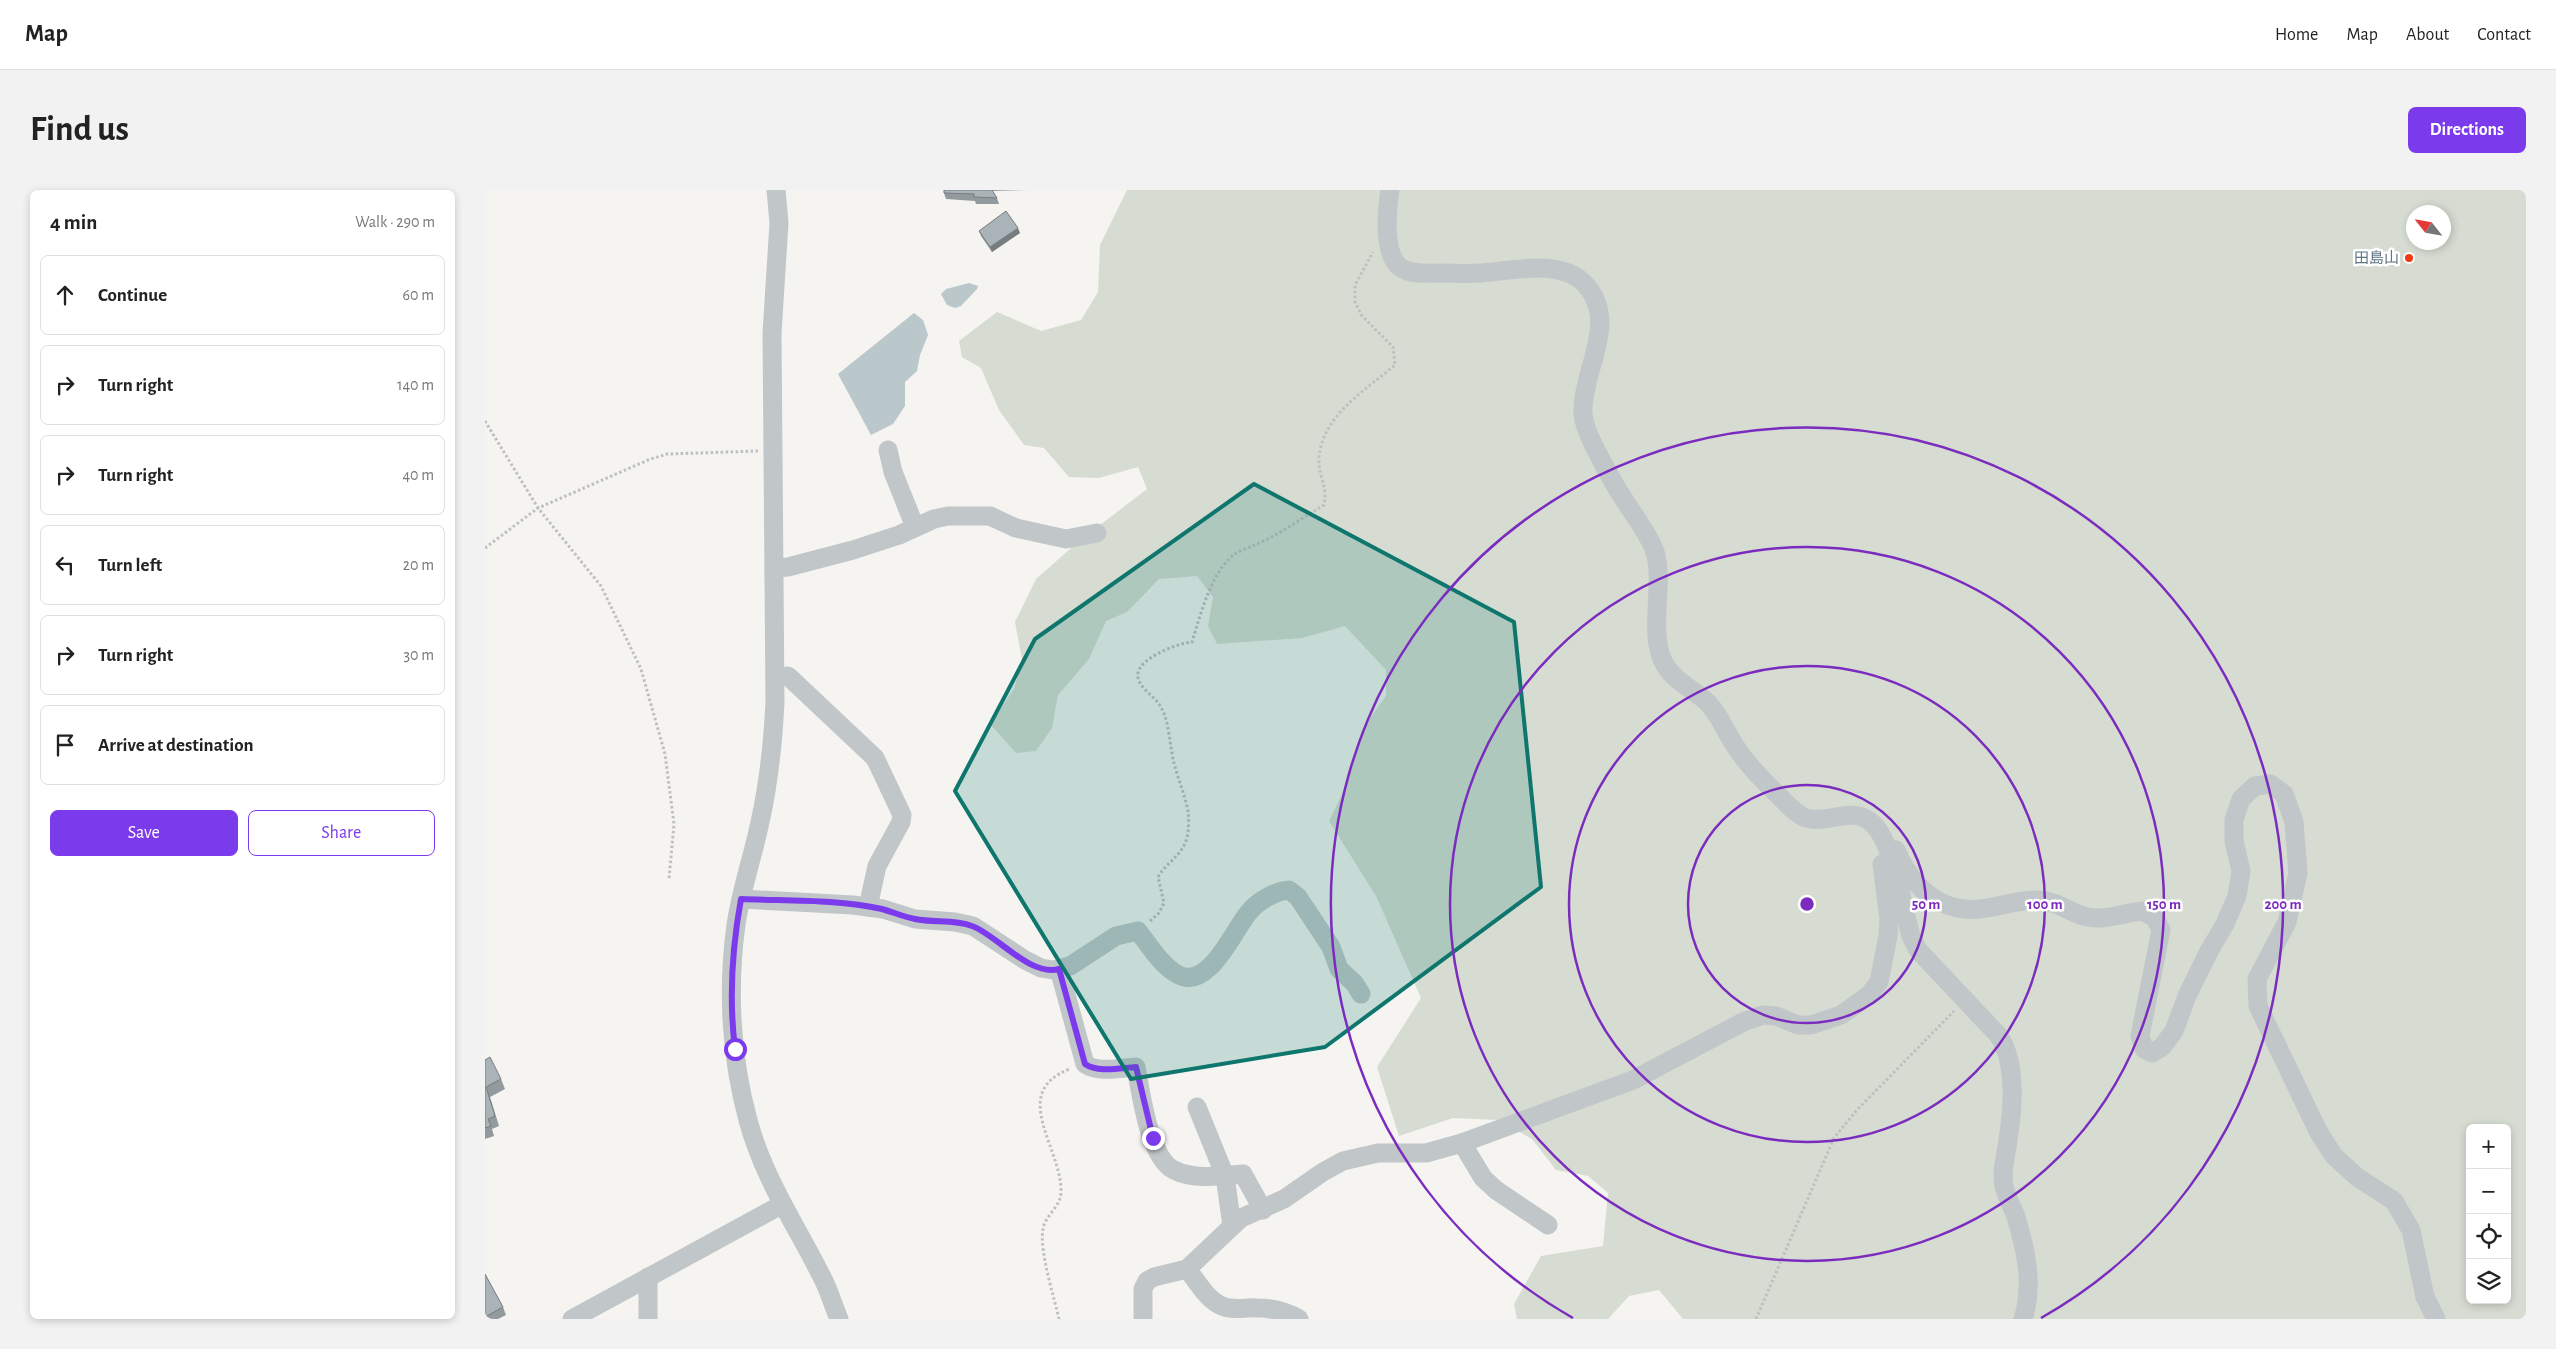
<!DOCTYPE html>
<meta charset="utf-8">
<style>
body{margin:0;font-family:"Alegreya Sans","Noto Sans JP",sans-serif;background:#f2f2f2;color:#222}
.controls{position:absolute;right:15px;bottom:15px;display:grid;overflow:hidden;border-radius:8px;box-shadow:0 2px 8px #0003}
.controls button{width:45px;height:45px;display:grid;place-items:center;padding:0;border:0;border-bottom:1px solid #e0e0e0;background:#fff;color:#222;font:25px sans-serif}
.compass{position:absolute;left:1921px;top:15px;width:45px;height:45px;border-radius:50%;background:#fff;box-shadow:0 2px 8px #0003;rotate:301deg}
.stop{position:absolute;width:15px;height:15px;margin:-11px;border:4px solid #7c3aed;border-radius:50%;background:#fff}
.stop.end{background:#7c3aed;border-color:#fff;box-shadow:0 1px 5px #0008}
.list{margin:0;padding:0;list-style:none}
h2{display:flex;justify-content:space-between;align-items:center;height:65px;margin:0;padding:0 20px;font-size:21px}
h2 small{font-size:16px;font-weight:400;color:#767676}
.list li{display:grid;grid-template-columns:32px 1fr auto;gap:15px;align-items:center;box-sizing:border-box;height:80px;margin:0 10px 10px;padding:0 10px;border:1px solid #e0e0e0;border-radius:8px}
.list b{display:block;font-size:19px;white-space:nowrap}
.list em{font-size:16px;font-style:normal;color:#767676}
.actions{display:flex;gap:10px;padding:15px 20px}
.actions a{flex:1;padding:11px 0;border:1px solid #7c3aed;border-radius:8px;text-align:center;font-size:18px;color:#7c3aed}
.actions .main{background:#7c3aed;color:#fff}
.icon{flex:none;width:28px;height:28px;fill:none;stroke:currentColor;stroke-width:2;stroke-linecap:round;stroke-linejoin:round}
.map{position:relative;flex:none;width:2041px;height:1129px;overflow:hidden;border-radius:8px}
header{display:flex;align-items:center;gap:30px;box-sizing:border-box;height:70px;padding:0 25px;background:#fff;border-bottom:1px solid #e0e0e0}
header strong{font-size:24px}
nav{display:flex;gap:28px;margin-inline-start:auto;font-size:18px}
.intro{display:flex;align-items:center;justify-content:space-between;box-sizing:border-box;height:120px;padding:0 30px}
h1{margin:0;font-size:35px}
.button{padding:12px 22px;border-radius:8px;background:#7c3aed;color:#fff;font-size:18px;font-weight:700}
main{display:flex;gap:30px;padding:0 30px}
aside{flex:1;background:#fff;border-radius:8px;box-shadow:0 2px 8px #0003}
.map>svg:first-child{display:block}
.green{fill:#d6dcd1;fill-rule:evenodd}
.water{fill:#bac8cc}
.lines{fill:none;stroke-linecap:round;stroke-linejoin:round}
.path{stroke:#bdbfc1;stroke-width:3;stroke-dasharray:2.5 2.5;stroke-linecap:butt}
.minor{stroke:#c1c6c9;stroke-width:19}
.wall{fill:#929a9e}
.shaded-wall{fill:#777d81}
.building{fill:#aab3b8;stroke:#777d81}
.route{stroke:#7c3aed;stroke-width:6}
.marked{fill:#0f766e;fill-opacity:0.2;stroke:#0f766e;stroke-width:4;stroke-linejoin:round}
.ring{fill:none;stroke:#7b2cbf;stroke-width:2.5}
.poi-dot{fill:#f03a15;stroke:#fff;stroke-width:2}
.labels{text-anchor:middle;dominant-baseline:central;stroke-width:5;stroke-linejoin:round;paint-order:stroke}
.poi-label{font-size:15px;fill:#617684;stroke:#fff;text-anchor:end}
.centre{fill:#7b2cbf;stroke:#fff;stroke-width:2.5}
.ring-label{font-size:15px;text-anchor:middle;font-weight:bold;fill:#7b2cbf;stroke:#fff;stroke-width:5;stroke-linejoin:round;paint-order:stroke}
</style>
<header>
<strong>Map</strong>
<nav><a>Home</a><a>Map</a><a>About</a><a>Contact</a></nav>
</header>
<div class="intro"><h1>Find us</h1><a class="button">Directions</a></div>
<main>
<aside>
<h2>4 min<small>Walk · 290 m</small></h2>
<ul class="list">
<li><svg class="icon" aria-label="ahead" viewBox="0 0 24 24"><path d="M12 20V5M6 11l6-6 6 6"/></svg><div><b>Continue</b></div><em>60 m</em></li>
<li><svg class="icon" aria-label="right" viewBox="0 0 24 24"><path d="M7 20v-9h11M14 6l5 5-5 5"/></svg><div><b>Turn right</b></div><em>140 m</em></li>
<li><svg class="icon" aria-label="right" viewBox="0 0 24 24"><path d="M7 20v-9h11M14 6l5 5-5 5"/></svg><div><b>Turn right</b></div><em>40 m</em></li>
<li><svg class="icon" aria-label="left" viewBox="0 0 24 24"><path d="M17 20v-9H6M10 6l-5 5 5 5"/></svg><div><b>Turn left</b></div><em>20 m</em></li>
<li><svg class="icon" aria-label="right" viewBox="0 0 24 24"><path d="M7 20v-9h11M14 6l5 5-5 5"/></svg><div><b>Turn right</b></div><em>30 m</em></li>
<li><svg class="icon" aria-label="arrive" viewBox="0 0 24 24"><path d="M6 21V4h12l-3 4 3 4H6"/></svg><div><b>Arrive at destination</b></div></li>
</ul>
<div class="actions"><a class="main">Save</a><a>Share</a></div>
</aside>
<div class="map">
<svg width="2041" height="1129" viewBox="0 0 2041 1129">
<rect width="100%" height="100%" fill="#f5f4f0"/>
<path class="green" d="M642,0H2041V1129H1198L1174,1100L1144,1106L1123,1129H1032L1029,1114L1056,1066L1118,1056L1123,1003L1103,986L1071,980L1047,949L1014,930L968,928L914,946L892,877L936,808L891,706L844,631L862,594L877,539L901,506V480L860,436L817,448L732,454L723,436L728,407L712,386L674,389L642,422L621,431L604,469L573,505L567,538L551,561L531,563L505,534L529,499L537,470L530,432L551,389L593,352L662,299L653,277L614,288L584,287L559,258L539,255L514,220L496,178L477,167L474,151L512,122L556,141L596,130L613,102L615,55ZM1928,22H1958V52H1928ZM1985,938H2022V1110H1985Z"/>
<g class="water">
<polygon points="484,93 493,96 492,99 476,116 470,118 462,115 456,104 461,99"/>
<polygon points="429,123 438,130 443,145 435,165 432,181 420,192 420,216 408,234 386,245 353,184"/>
</g>
<g class="lines">
<g class="path">
<polyline points="0,231 53,318 116,396 156,479 180,564 189,634 184,689"/>
<polyline points="0,358 53,318 163,270 182,264 273,261"/>
<path d="M665,731L674,723L679,713L673,687C680,674 695,667 701,651C704,642 704,630 703,621C700,605 693,589 689,573C684,554 685,530 674,514C667,504 651,496 653,483C655,468 693,453 707,452C715,426 725,387 745,368C753,360 762,359 772,354C795,344 817,328 839,315C843,295 833,286 834,269C836,226 881,200 910,175L908,157L877,126L870,112V95L888,62"/>
<path d="M574,1129C569,1107 554,1060 558,1039C560,1025 576,1017 576,1002C577,958 523,902 585,879"/>
<polyline points="1271,1129 1349,948 1371,921 1469,821"/>
</g>
<g class="minor">
<path d="M291,0L294,33L287,143L290,512C288,552 284,592 275,632C268,666 256,700 251,735C242,799 246,868 263,930C278,987 311,1035 337,1087C344,1100 348,1115 354,1129"/>
<path d="M905,0C902,20 896,70 920,80C931,85 946,83 958,83C970,83 983,84 996,83C1027,81 1075,68 1100,94C1134,131 1099,177 1098,218C1097,231 1103,243 1108,254C1118,274 1128,293 1140,311C1150,327 1164,344 1170,362C1180,395 1162,445 1180,475C1190,492 1210,500 1224,514C1234,525 1239,538 1247,551C1260,573 1278,590 1296,608C1303,615 1312,625 1321,628C1344,635 1368,614 1388,634C1408,653 1418,718 1426,746L1433,760L1514,846C1532,874 1528,918 1523,950C1521,965 1516,981 1519,996C1521,1005 1526,1015 1530,1024C1541,1059 1549,1094 1538,1129"/>
<polyline points="403,260 408,282 430,337"/>
<polyline points="289,378 303,377 368,360 414,345 449,329 463,326 505,326 531,338 581,349 612,343"/>
<polyline points="290,487 303,486 390,568 417,625 416,632 392,676 383,717"/>
<path d="M1411,660C1426,695 1453,723 1495,719C1515,717 1534,709 1555,710C1571,711 1582,721 1598,726C1618,732 1637,723 1658,721L1670,728L1676,740L1655,846L1659,859L1667,863L1677,857L1689,841L1702,806L1724,761L1740,734L1752,706L1756,681L1749,651V630L1756,609L1770,596L1785,594L1799,604L1809,632L1813,683L1802,732L1772,789L1773,816L1834,943L1849,966L1872,987L1909,1011L1926,1040L1940,1107L1951,1129"/>
<path d="M256,709L368,715L398,719L430,729L470,732L488,736L540,770L556,778L568,780L585,776L631,746L653,741C664,755 676,775 692,784C723,803 749,739 764,722C773,711 790,701 804,700L813,707L846,757L854,779L870,794L876,804"/>
<path d="M574,779L600,874C613,883 635,878 651,877C656,903 664,968 689,980C708,990 737,986 758,984L778,1020"/>
<polyline points="712,917 740,986 747,1036"/>
<polyline points="977,953 998,988 1011,1000 1063,1035"/>
<path d="M702,1079C712,1091 722,1110 737,1116C748,1121 761,1117 772,1118C786,1118 802,1122 814,1129"/>
<polyline points="87,1129 296,1015"/>
<polyline points="163,1129 163,1087"/>
<polyline points="658,1129 658,1099 662,1091 669,1087 702,1079 756,1028 799,1009 838,982 858,971 893,963 941,963 977,953 1148,890 1258,832 1278,825 1291,826 1313,835 1326,835 1356,825 1384,805 1394,792 1403,746 1404,729 1397,674"/>
</g>
</g>
<g class="wall">
<polygon points="459,0 544,0 507,1 512,8 514,14 491,14 490,11 461,9 459,3"/>
<polygon points="494,41 535,43 507,62 496,46"/>
<polygon points="0,870 16,889 20,899 5,907 14,936 7,939 9,946 0,949"/>
<polygon points="0,1085 18,1117 21,1125 13,1129 0,1129"/>
</g>
<polygon class="shaded-wall" points="533,38 535,43 507,62 505,57"/>
<g class="building">
<polygon points="459,0 507,0 512,8 489,7 489,4 459,3"/>
<polygon points="521,21 533,38 505,57 494,41"/>
<polygon points="5,867 16,889 1,897 10,926 3,929 6,936 0,938 0,870"/>
<polygon points="0,1084 18,1117 0,1127"/>
</g>
<g class="lines">
<path class="route" d="M250,859C244,810 247,758 256,709C303,711 352,709 397,719C408,722 419,727 430,729C449,733 469,729 487,736C512,745 545,787 574,779L600,874C613,883 635,878 651,877L668,948"/>
</g>
<path class="marked" d="M769,294L1029,432L1056,697L840,857L646,889L470,601L550,449Z"/>
<g class="ring">
<circle cx="1322" cy="714" r="119"/>
<circle cx="1322" cy="714" r="238"/>
<circle cx="1322" cy="714" r="357"/>
<path d="M1088 1128A476 476 0 1 1 1556 1128"/>
</g>
<circle class="poi-dot" cx="1924" cy="68" r="5"/>
<g class="labels">
<g class="poi-label">
<text x="1914" y="68">田島山</text>
</g>
</g>
<circle cx="1322" cy="714" r="8" class="centre"/>
<g class="ring-label">
<text x="1441" y="719">50 m</text>
<text x="1560" y="719">100 m</text>
<text x="1679" y="719">150 m</text>
<text x="1798" y="719">200 m</text>
</g>
</svg>
<div class="controls">
<button>+</button>
<button>−</button>
<button><svg class="icon" aria-label="locate" viewBox="0 0 24 24"><circle cx="12" cy="12" r="6"/><path d="M12 2v4M12 18v4M2 12h4M18 12h4"/></svg></button>
<button><svg class="icon" aria-label="layers" viewBox="0 0 24 24"><path d="M12 4l9 5-9 5-9-5zM3 14l9 5 9-5"/></svg></button>
</div>
<svg class="compass" viewBox="-18 -18 36 36"><path d="M0-13l5 13h-10z" fill="#e53935"/><path d="M0 13l5-13h-10z" fill="#767676"/></svg>
<div class="stop" style="left:250px;top:859px"></div>
<div class="stop end" style="left:668px;top:948px"></div>
</div>
</main>
